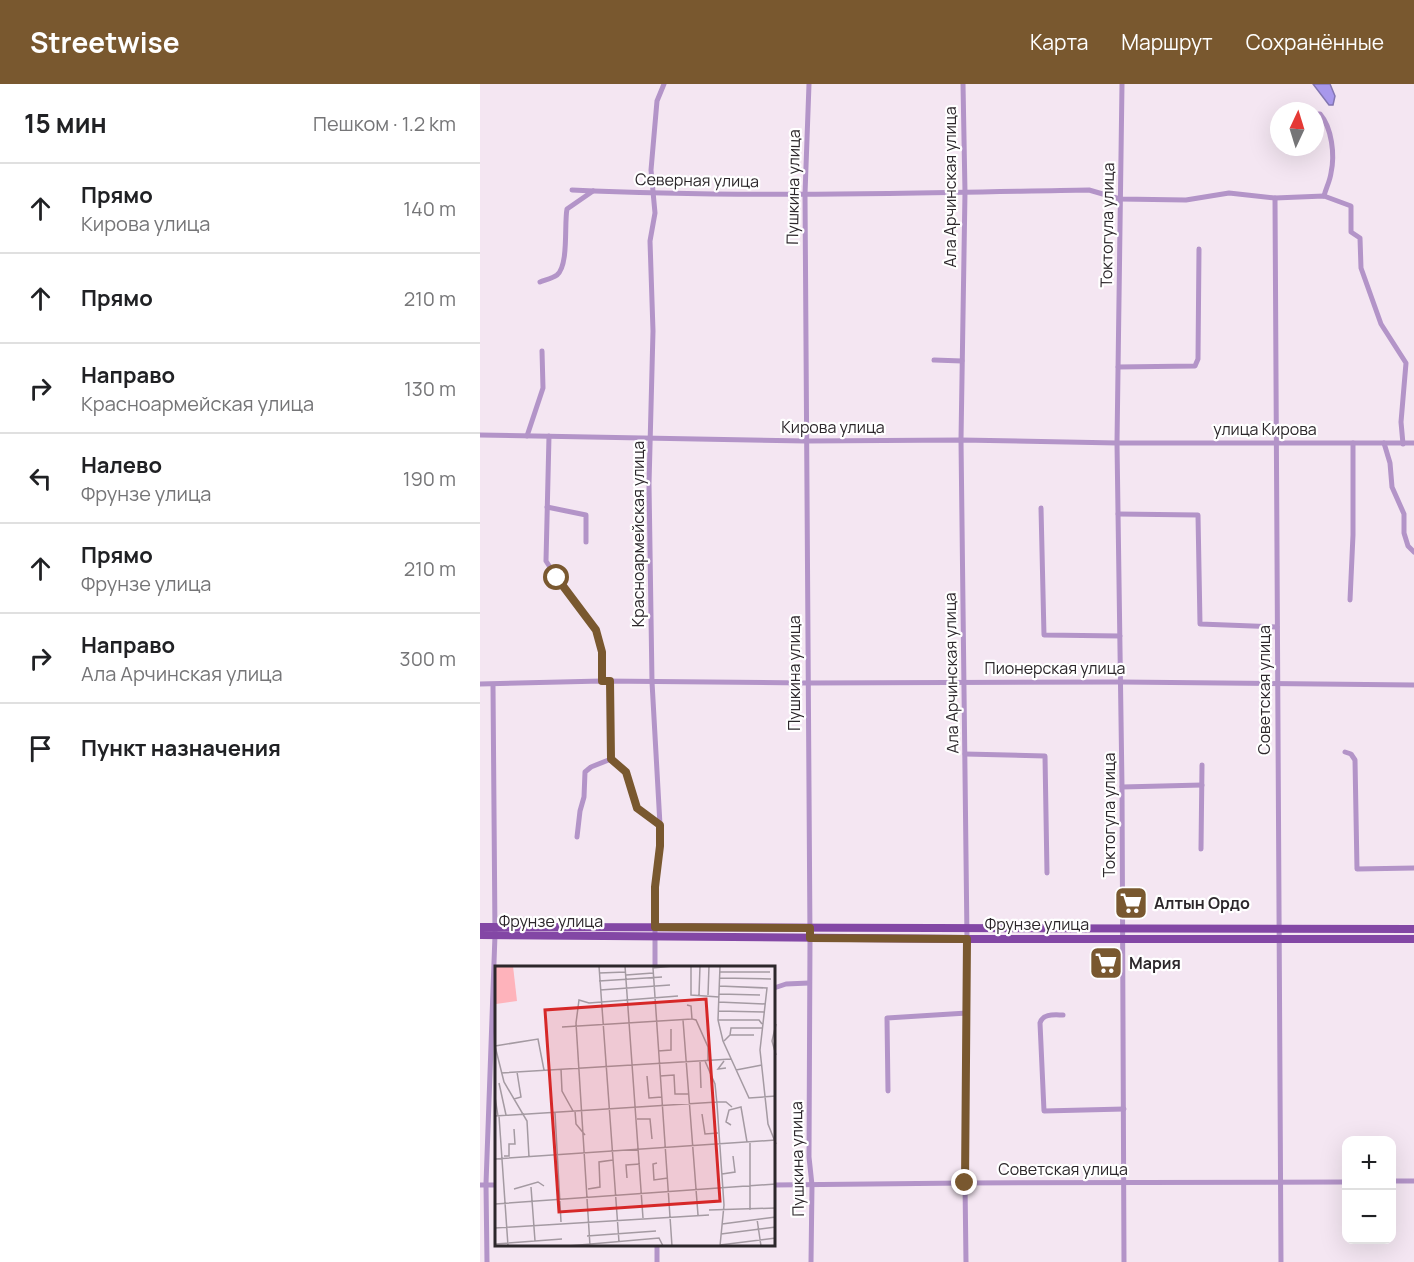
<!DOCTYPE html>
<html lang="ru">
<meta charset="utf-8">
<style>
body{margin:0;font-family:Manrope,sans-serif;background:#f6f6f6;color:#202124}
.controls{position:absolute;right:18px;bottom:18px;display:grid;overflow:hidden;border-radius:12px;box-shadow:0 6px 24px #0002}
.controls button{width:54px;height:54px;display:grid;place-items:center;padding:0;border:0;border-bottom:2px solid #e0e0e0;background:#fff;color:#202124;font:30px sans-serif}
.compass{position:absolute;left:790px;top:18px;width:54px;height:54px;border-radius:50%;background:#fff;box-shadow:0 6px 24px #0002;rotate:4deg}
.stop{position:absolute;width:18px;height:18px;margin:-14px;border:4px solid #79582f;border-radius:50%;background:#fff}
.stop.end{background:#79582f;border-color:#fff;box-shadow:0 2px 6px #0008}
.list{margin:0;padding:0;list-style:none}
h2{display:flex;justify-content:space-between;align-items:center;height:78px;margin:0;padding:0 24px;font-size:26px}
h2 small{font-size:20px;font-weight:400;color:#757577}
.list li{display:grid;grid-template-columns:39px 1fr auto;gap:18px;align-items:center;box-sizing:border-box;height:90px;padding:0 24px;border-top:2px solid #e0e0e0}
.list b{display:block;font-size:22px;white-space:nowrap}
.list p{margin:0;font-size:20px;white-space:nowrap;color:#757577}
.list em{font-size:20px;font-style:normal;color:#757577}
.icon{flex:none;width:33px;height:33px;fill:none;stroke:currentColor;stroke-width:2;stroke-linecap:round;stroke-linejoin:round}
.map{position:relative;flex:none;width:934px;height:1178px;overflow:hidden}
header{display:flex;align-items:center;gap:36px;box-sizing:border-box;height:84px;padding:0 30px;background:#79582f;color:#fff}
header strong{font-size:28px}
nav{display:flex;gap:33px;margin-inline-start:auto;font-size:21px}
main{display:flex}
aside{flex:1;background:#fff}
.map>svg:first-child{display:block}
.water{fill:#a898ec;stroke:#8376b2;stroke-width:1.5}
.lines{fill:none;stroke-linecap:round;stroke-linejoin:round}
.minor{stroke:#b394c8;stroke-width:5}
.primary{stroke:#8347a5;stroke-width:8}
.route{stroke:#79582f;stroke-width:8}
.labels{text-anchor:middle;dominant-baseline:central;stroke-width:4.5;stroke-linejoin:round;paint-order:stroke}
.street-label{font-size:16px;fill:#2c272b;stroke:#fff}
.poi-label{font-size:16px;font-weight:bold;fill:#2c272b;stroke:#fff;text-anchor:start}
.inset-road{fill:none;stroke:#a49aa2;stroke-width:1.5}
.view{fill:#d62828;fill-opacity:0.15;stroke:#d62828;stroke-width:3}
.inset-edge{fill:none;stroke:#2c272b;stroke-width:3}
</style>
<header>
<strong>Streetwise</strong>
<nav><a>Карта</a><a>Маршрут</a><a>Сохранённые</a></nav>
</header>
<main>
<aside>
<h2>15 мин<small>Пешком · 1.2 km</small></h2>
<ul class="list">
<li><svg class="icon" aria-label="ahead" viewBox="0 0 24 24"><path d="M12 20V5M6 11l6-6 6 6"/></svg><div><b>Прямо</b><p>Кирова улица</p></div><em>140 m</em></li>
<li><svg class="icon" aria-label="ahead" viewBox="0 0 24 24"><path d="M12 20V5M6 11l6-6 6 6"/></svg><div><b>Прямо</b></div><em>210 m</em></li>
<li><svg class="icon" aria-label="right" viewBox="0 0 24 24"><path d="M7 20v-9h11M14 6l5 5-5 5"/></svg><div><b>Направо</b><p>Красноармейская улица</p></div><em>130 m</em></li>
<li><svg class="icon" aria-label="left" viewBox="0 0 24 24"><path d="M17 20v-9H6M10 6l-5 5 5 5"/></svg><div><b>Налево</b><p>Фрунзе улица</p></div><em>190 m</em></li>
<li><svg class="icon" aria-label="ahead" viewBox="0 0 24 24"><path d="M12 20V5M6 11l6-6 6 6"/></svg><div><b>Прямо</b><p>Фрунзе улица</p></div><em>210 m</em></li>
<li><svg class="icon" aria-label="right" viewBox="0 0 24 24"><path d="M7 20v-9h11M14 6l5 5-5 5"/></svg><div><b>Направо</b><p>Ала Арчинская улица</p></div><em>300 m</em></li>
<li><svg class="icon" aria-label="arrive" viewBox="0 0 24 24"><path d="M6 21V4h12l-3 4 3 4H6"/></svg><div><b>Пункт назначения</b></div></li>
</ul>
</aside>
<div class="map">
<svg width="934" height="1178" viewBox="0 0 934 1178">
<rect width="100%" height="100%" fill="#f4e6f2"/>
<polygon class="water" points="833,0 850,0 855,12 853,21 849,21"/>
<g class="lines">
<g class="minor">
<polyline points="329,0 325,110 330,854 329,1073 332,1101 331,1178"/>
<polyline points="483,0 485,108 481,356 487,855 485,1099 486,1178"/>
<polyline points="642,0 637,359 642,703 644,1178"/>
<path d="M835,30H840C852,44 855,71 851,89C850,97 846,104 844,112"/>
<path d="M92,106C264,114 437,109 609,106L640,115L706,116L749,109L795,114L844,112L871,122V148L880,154L881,184L901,240L926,279L921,338L923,360"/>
<polyline points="795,114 801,1178"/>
<path d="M60,198C65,196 73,194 77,191C89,181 84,140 87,125L113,107"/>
<polyline points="454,276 482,277"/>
<polyline points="638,283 715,282 718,275 719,165"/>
<polyline points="0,351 326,357 481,356 637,359 934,359"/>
<polyline points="47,352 63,304 62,267"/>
<polyline points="69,352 66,477 77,494 116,546 122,569 122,597"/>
<polyline points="904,359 910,379 912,403 924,430 924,449 928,462 934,468"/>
<polyline points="67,423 106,431 106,458"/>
<polyline points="561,424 564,551 640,552"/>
<polyline points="638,430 718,431 720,540 797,543"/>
<polyline points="870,516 873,451 873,359"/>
<polyline points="130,597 131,675 146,688 157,724 180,741"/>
<polyline points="0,600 122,597 327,599 641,598 934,601"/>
<polyline points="865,668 871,670 875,676 877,785 934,784"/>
<polyline points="485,670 565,672 567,789"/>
<polyline points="642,703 722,701"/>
<polyline points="97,753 100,727 104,713 105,688 111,683 131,675"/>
<polyline points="721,765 722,681"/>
<polyline points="175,884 175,803 180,762 180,741 172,598 169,400 173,247 170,157 175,129 171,86 177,17 184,0"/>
<polyline points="294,904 306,900 329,899"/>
<path d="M583,931C575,931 563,929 560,939L564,1027L644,1025"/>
<polyline points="408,1007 407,934 487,929"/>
<polyline points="912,1097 934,1097"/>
<polyline points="0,1101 16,1101"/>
<polyline points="294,1101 485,1099 866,1098"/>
<polyline points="177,1162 177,1178"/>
<polyline points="7,1178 6,1100 15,851 13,601"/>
</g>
<g class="primary">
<polyline points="0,843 934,845"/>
<polyline points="0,851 487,855 934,855"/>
</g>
</g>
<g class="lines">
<polyline class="route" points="77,494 116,546 122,568 122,597 130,597 131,675 146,688 157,724 180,741 180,762 175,803 175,843 330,844 330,854 487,855 485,1099"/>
</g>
<defs>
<symbol id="supermarket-square" viewBox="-11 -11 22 22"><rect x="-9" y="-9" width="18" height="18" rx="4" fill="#79582f" stroke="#fff"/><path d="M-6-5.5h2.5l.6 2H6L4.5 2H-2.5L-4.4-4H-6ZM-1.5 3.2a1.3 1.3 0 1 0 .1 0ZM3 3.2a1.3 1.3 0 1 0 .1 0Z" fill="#fff"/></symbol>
</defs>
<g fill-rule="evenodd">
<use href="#supermarket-square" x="632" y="800" width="38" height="38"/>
<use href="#supermarket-square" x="607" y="860" width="38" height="38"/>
</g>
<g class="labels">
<g class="street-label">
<text transform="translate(217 96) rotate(1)">Северная улица</text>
<text transform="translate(313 103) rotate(-89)">Пушкина улица</text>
<text transform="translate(470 103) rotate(-90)">Ала Арчинская улица</text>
<text transform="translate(627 141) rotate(-89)">Токтогула улица</text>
<text x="353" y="343">Кирова улица</text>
<text x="785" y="345">улица Кирова</text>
<text transform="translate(158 450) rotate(-90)">Красноармейская улица</text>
<text x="575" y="584">Пионерская улица</text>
<text transform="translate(314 589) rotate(-90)">Пушкина улица</text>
<text transform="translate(471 589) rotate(-91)">Ала Арчинская улица</text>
<text transform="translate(784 606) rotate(-90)">Советская улица</text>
<text transform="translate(629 731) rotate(-90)">Токтогула улица</text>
<text x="71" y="837">Фрунзе улица</text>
<text x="557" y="840">Фрунзе улица</text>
<text transform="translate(317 1075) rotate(-91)">Пушкина улица</text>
<text x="583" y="1085">Советская улица</text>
</g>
<g class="poi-label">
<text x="674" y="819">Алтын Ордо</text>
<text x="649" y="879">Мария</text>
</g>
</g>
<g transform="translate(15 882)">
<rect width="280" height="280" fill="#f4e6f2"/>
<path d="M0,0H18L22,35L1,38Z" fill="#feb3bb"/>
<path class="inset-road" d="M104,0L124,276M130,0L148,252M186,0H225M196,0V29L224,31M225,0L223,54L228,75L254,132L281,130M225,6H275M104,7L131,6M131,9L158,7M225,12L276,13M104,15L167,11M224,20L272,22L265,84L273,158L281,178M105,24L175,19M224,28L265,29M204,29L205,0M213,29L214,0M223,36L270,38M192,39L196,40L197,53L201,54L213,81V95M223,45L269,46M188,54L203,249M223,54H264L267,58M281,58L277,75L281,89M67,61L197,53M235,69L236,62H267M229,75L235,69H259M0,80L9,116L32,155L34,191M0,80L43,73L49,104M163,85L176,84V63M205,95L206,122M210,95L220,118L222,138L229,239L225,280M229,95L223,103L231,102M66,103L67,125L78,145M241,104L267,99M6,107L236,93M152,110L154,132L167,131M165,110L179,109L180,128H194M4,117L11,149M0,131L3,150M19,133L26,131L22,106M80,145L81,158L90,169M60,147L66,256M207,148L210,168L223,167M0,150L222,136H231L237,141M4,150L13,280M142,153H155L157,173M236,159L231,156L234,144L246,141L252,176M255,177V244M9,190H14V178H20L19,163M0,193L281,174M162,197L158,198L159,214L173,212M227,208L240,206L238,190M132,212L131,199L145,198M36,221L40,275M19,223L43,216L49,220M93,223L105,221L104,196L118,194M0,238L281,218M214,244L281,242M262,253L266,280M227,258L281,251M0,262L214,249M226,268L281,261M92,270L161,265M0,278L67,273M225,279L281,272M73,280L164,272L168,280M95,280L81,57L84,34L94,37L183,30M177,280L158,2L178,0"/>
<path class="view" d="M211,33L225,235L64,246L50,44Z"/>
<rect width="280" height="280" class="inset-edge"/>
</g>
</svg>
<div class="controls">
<button>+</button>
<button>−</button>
</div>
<svg class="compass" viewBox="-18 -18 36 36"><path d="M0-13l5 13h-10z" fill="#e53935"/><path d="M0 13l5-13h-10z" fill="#757577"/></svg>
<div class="stop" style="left:77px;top:494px"></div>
<div class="stop end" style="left:485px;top:1099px"></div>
</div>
</main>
